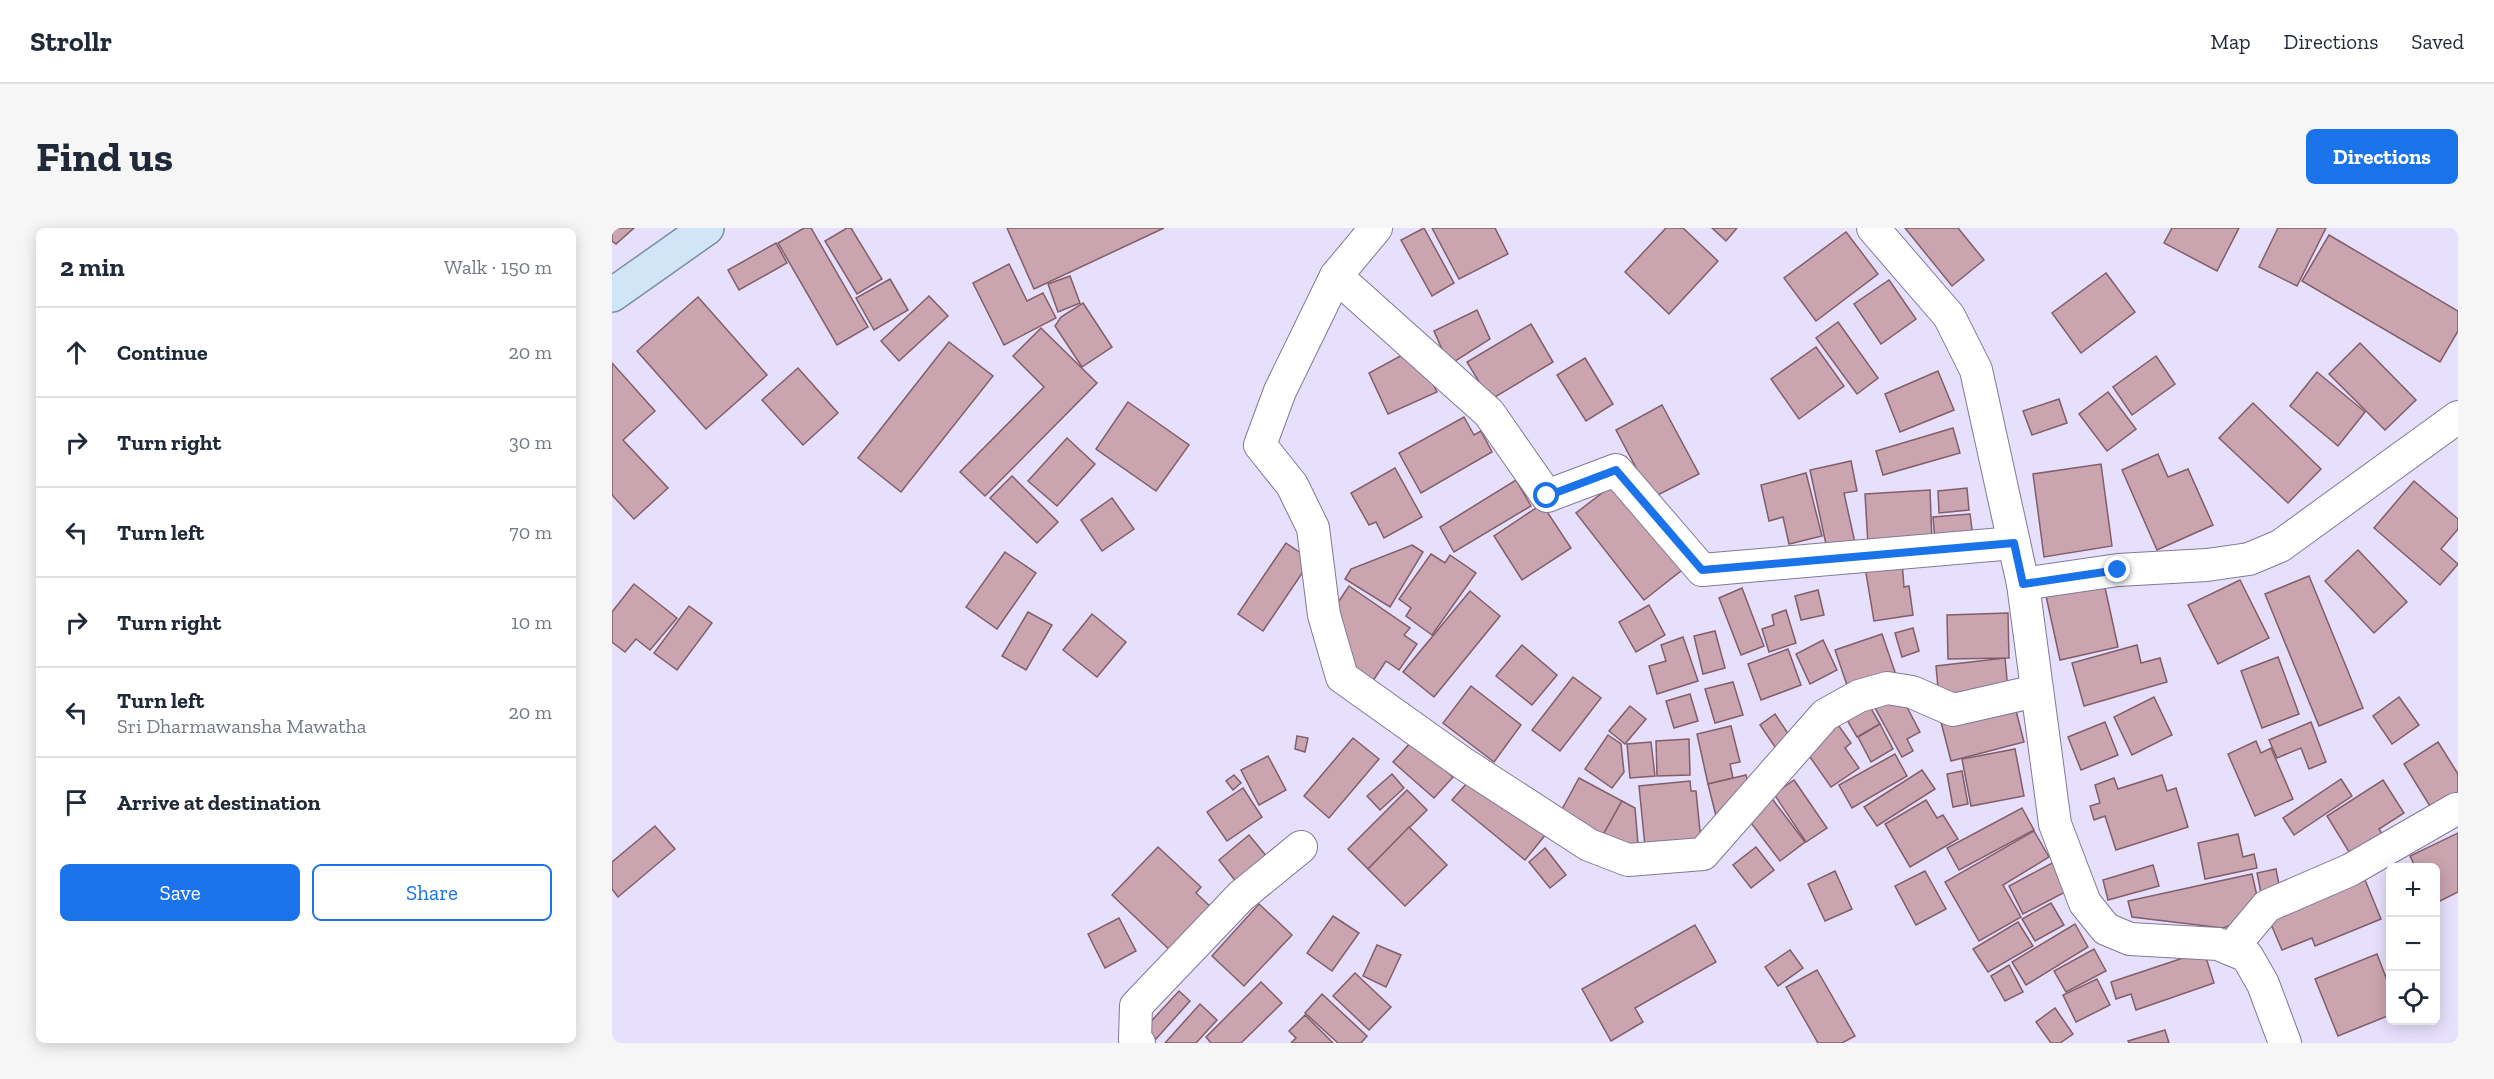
<!DOCTYPE html>
<meta charset="utf-8">
<style>
body{margin:0;font-family:"Zilla Slab",serif;background:#f6f6f7;color:#1f2937}
.controls{position:absolute;right:18px;bottom:18px;display:grid;overflow:hidden;border-radius:9px;box-shadow:0 3px 15px #0003}
.controls button{width:54px;height:54px;display:grid;place-items:center;padding:0;border:0;border-bottom:2px solid #e0e1e3;background:#fff;color:#1f2937;font:30px sans-serif}
.stop{position:absolute;width:18px;height:18px;margin:-14px;border:4px solid #1a73e8;border-radius:50%;background:#fff}
.stop.end{background:#1a73e8;border-color:#fff;box-shadow:0 2px 6px #0008}
.list{margin:0;padding:0;list-style:none}
h2{display:flex;justify-content:space-between;align-items:center;height:78px;margin:0;padding:0 24px;font-size:26px}
h2 small{font-size:20px;font-weight:400;color:#747a83}
.list li{display:grid;grid-template-columns:39px 1fr auto;gap:18px;align-items:center;box-sizing:border-box;height:90px;padding:0 24px;border-top:2px solid #e0e1e3}
.list b{display:block;font-size:22px;white-space:nowrap}
.list p{margin:0;font-size:20px;white-space:nowrap;color:#747a83}
.list em{font-size:20px;font-style:normal;color:#747a83}
.actions{display:flex;gap:12px;padding:18px 24px}
.actions a{flex:1;padding:14px 0;border:2px solid #1a73e8;border-radius:9px;text-align:center;font-size:21px;color:#1a73e8}
.actions .main{background:#1a73e8;color:#fff}
.icon{flex:none;width:33px;height:33px;fill:none;stroke:currentColor;stroke-width:2;stroke-linecap:round;stroke-linejoin:round}
.map{position:relative;flex:none;width:1846px;height:815px;overflow:hidden;border-radius:9px}
header{display:flex;align-items:center;gap:36px;box-sizing:border-box;height:84px;padding:0 30px;background:#fff;border-bottom:2px solid #e0e1e3}
header strong{font-size:28px}
nav{display:flex;gap:33px;margin-inline-start:auto;font-size:21px}
.intro{display:flex;align-items:center;justify-content:space-between;box-sizing:border-box;height:144px;padding:0 36px}
h1{margin:0;font-size:42px}
.button{padding:15px 27px;border-radius:9px;background:#1a73e8;color:#fff;font-size:21px;font-weight:700}
main{display:flex;gap:36px;padding:0 36px}
aside{flex:1;background:#fff;border-radius:9px;box-shadow:0 3px 15px #0003}
.map>svg:first-child{display:block}
.building{fill:#caa4af;stroke:#815e69;stroke-width:1.5}
.lines{fill:none;stroke-linecap:round;stroke-linejoin:round}
.minor-casing{stroke:#817997;stroke-width:34}
.major-casing{stroke:#798ea5;stroke-width:36}
.minor{stroke:#fff;stroke-width:32}
.major{stroke:#d0e5f6;stroke-width:33}
.route{stroke:#1a73e8;stroke-width:8}
</style>
<header>
<strong>Strollr</strong>
<nav><a>Map</a><a>Directions</a><a>Saved</a></nav>
</header>
<div class="intro"><h1>Find us</h1><a class="button">Directions</a></div>
<main>
<aside>
<h2>2 min<small>Walk · 150 m</small></h2>
<ul class="list">
<li><svg class="icon" aria-label="ahead" viewBox="0 0 24 24"><path d="M12 20V5M6 11l6-6 6 6"/></svg><div><b>Continue</b></div><em>20 m</em></li>
<li><svg class="icon" aria-label="right" viewBox="0 0 24 24"><path d="M7 20v-9h11M14 6l5 5-5 5"/></svg><div><b>Turn right</b></div><em>30 m</em></li>
<li><svg class="icon" aria-label="left" viewBox="0 0 24 24"><path d="M17 20v-9H6M10 6l-5 5 5 5"/></svg><div><b>Turn left</b></div><em>70 m</em></li>
<li><svg class="icon" aria-label="right" viewBox="0 0 24 24"><path d="M7 20v-9h11M14 6l5 5-5 5"/></svg><div><b>Turn right</b></div><em>10 m</em></li>
<li><svg class="icon" aria-label="left" viewBox="0 0 24 24"><path d="M17 20v-9H6M10 6l-5 5 5 5"/></svg><div><b>Turn left</b><p>Sri Dharmawansha Mawatha</p></div><em>20 m</em></li>
<li><svg class="icon" aria-label="arrive" viewBox="0 0 24 24"><path d="M6 21V4h12l-3 4 3 4H6"/></svg><div><b>Arrive at destination</b></div></li>
</ul>
<div class="actions"><a class="main">Save</a><a>Share</a></div>
</aside>
<div class="map">
<svg width="1846" height="815" viewBox="0 0 1846 815">
<rect width="100%" height="100%" fill="#e7e0fc"/>
<g class="building">
<polygon points="0,0 22,0 4,16 0,13"/>
<polygon points="192,0 199,0 256,99 225,117 166,15"/>
<polygon points="235,0 239,0 270,51 245,66 213,13"/>
<polygon points="395,0 552,0 422,61"/>
<polygon points="812,0 842,55 820,68 789,12"/>
<polygon points="820,0 883,0 896,26 847,51"/>
<polygon points="1054,0 1071,0 1106,33 1057,86 1013,44"/>
<polygon points="1100,0 1125,0 1114,13"/>
<polygon points="1293,0 1346,0 1372,32 1340,58"/>
<polygon points="1560,0 1627,0 1605,43 1552,15"/>
<polygon points="1666,0 1714,0 1685,58 1647,39"/>
<polygon points="1234,4 1266,46 1204,93 1172,50"/>
<polygon points="1717,7 1846,83 1846,103 1828,134 1690,53"/>
<polygon points="164,15 175,35 127,62 116,42"/>
<polygon points="397,36 415,73 431,65 444,90 392,117 361,55"/>
<polygon points="1494,45 1523,84 1469,125 1440,85"/>
<polygon points="458,48 468,75 446,84 436,56"/>
<polygon points="278,51 296,82 262,102 244,70"/>
<polygon points="1277,52 1304,91 1269,116 1242,76"/>
<polygon points="317,68 336,88 287,133 269,113"/>
<polygon points="86,69 155,147 94,201 25,123"/>
<polygon points="471,75 500,119 470,139 443,98 449,89"/>
<polygon points="865,82 878,111 837,137 822,103"/>
<polygon points="1226,94 1266,150 1245,166 1204,110"/>
<polygon points="919,96 941,134 878,172 855,134"/>
<polygon points="429,100 485,155 373,268 348,244 432,159 401,128"/>
<polygon points="337,114 381,148 289,264 246,230"/>
<polygon points="1748,115 1804,172 1773,202 1717,146"/>
<polygon points="1204,119 1232,158 1187,191 1159,151"/>
<polygon points="803,120 825,164 776,186 757,145"/>
<polygon points="1544,128 1563,156 1520,187 1501,159"/>
<polygon points="973,130 1001,176 974,193 945,147"/>
<polygon points="0,135 43,183 11,212 56,260 22,291 0,267"/>
<polygon points="186,140 226,185 191,217 150,172"/>
<polygon points="1326,143 1342,182 1288,204 1273,166"/>
<polygon points="1705,144 1753,184 1726,218 1678,178"/>
<polygon points="1496,164 1524,201 1495,223 1467,186"/>
<polygon points="1447,171 1455,195 1420,207 1411,183"/>
<polygon points="516,174 577,217 544,263 484,221"/>
<polygon points="1641,175 1709,241 1676,275 1607,210"/>
<polygon points="1050,177 1087,246 1040,270 1004,202"/>
<polygon points="852,189 862,207 869,203 880,224 809,265 787,225"/>
<polygon points="1341,200 1348,225 1271,247 1264,223"/>
<polygon points="455,210 483,236 445,278 416,253"/>
<polygon points="1546,226 1556,249 1576,241 1601,297 1545,322 1510,242"/>
<polygon points="1239,233 1245,263 1232,265 1243,315 1215,321 1198,242"/>
<polygon points="1489,236 1500,318 1432,329 1421,246"/>
<polygon points="783,240 810,289 772,310 764,294 757,297 739,265"/>
<polygon points="1194,245 1210,308 1177,316 1171,289 1157,293 1149,257"/>
<polygon points="400,248 446,294 425,315 378,270"/>
<polygon points="904,252 919,278 842,324 828,299"/>
<polygon points="1802,253 1846,291 1846,301 1829,321 1846,336 1828,357 1762,300"/>
<polygon points="1003,255 1070,342 1032,372 964,285"/>
<polygon points="1355,260 1357,282 1327,285 1326,263"/>
<polygon points="1318,262 1320,313 1256,317 1253,266"/>
<polygon points="500,270 522,301 490,323 469,292"/>
<polygon points="930,276 959,320 910,352 882,308"/>
<polygon points="1358,286 1361,309 1323,313 1321,289"/>
<polygon points="674,315 699,332 651,403 626,386"/>
<polygon points="800,317 811,324 778,379 733,351 739,341"/>
<polygon points="1746,322 1795,374 1762,405 1713,353"/>
<polygon points="393,324 424,345 385,401 354,379"/>
<polygon points="819,326 833,335 838,327 864,345 820,407 794,388 799,380 787,371"/>
<polygon points="1290,333 1292,359 1297,358 1301,387 1262,393 1253,339"/>
<polygon points="1697,348 1751,480 1707,498 1653,366"/>
<polygon points="1628,352 1657,410 1606,436 1576,377"/>
<polygon points="1492,355 1506,419 1448,432 1434,368"/>
<polygon points="22,356 65,390 38,422 24,411 13,424 0,414 0,384"/>
<polygon points="737,358 798,400 792,407 805,416 787,442 774,433 759,456 737,441 725,376"/>
<polygon points="1130,360 1152,418 1129,427 1107,370"/>
<polygon points="1206,362 1212,387 1189,392 1183,368"/>
<polygon points="858,363 888,388 822,469 791,444"/>
<polygon points="1037,377 1053,407 1024,424 1007,394"/>
<polygon points="77,378 100,395 65,442 42,425"/>
<polygon points="1174,382 1184,415 1157,424 1150,401 1162,397 1160,387"/>
<polygon points="416,384 440,397 414,442 390,428"/>
<polygon points="1396,385 1397,430 1336,431 1335,387"/>
<polygon points="480,386 514,414 485,449 451,422"/>
<polygon points="1301,400 1307,423 1290,429 1283,405"/>
<polygon points="1103,403 1113,440 1091,446 1082,408"/>
<polygon points="1270,406 1285,450 1238,466 1223,422"/>
<polygon points="1071,409 1086,453 1045,466 1037,438 1054,433 1049,417"/>
<polygon points="1211,412 1225,442 1198,456 1184,426"/>
<polygon points="910,417 945,447 920,477 884,448"/>
<polygon points="1525,417 1529,435 1548,430 1555,454 1472,478 1460,435"/>
<polygon points="1176,421 1189,457 1149,472 1136,436"/>
<polygon points="1666,429 1687,486 1650,500 1629,443"/>
<polygon points="1393,430 1396,462 1327,471 1324,438"/>
<polygon points="961,449 989,470 948,523 920,502"/>
<polygon points="1121,454 1131,487 1103,495 1093,461"/>
<polygon points="859,458 909,497 882,534 831,495"/>
<polygon points="1078,466 1086,493 1062,500 1054,473"/>
<polygon points="1288,466 1308,504 1295,511 1301,523 1290,529 1263,480"/>
<polygon points="1542,469 1560,507 1520,527 1502,489"/>
<polygon points="1787,469 1807,497 1780,516 1761,488"/>
<polygon points="1254,472 1268,496 1245,509 1231,485"/>
<polygon points="1402,475 1412,514 1339,533 1329,494"/>
<polygon points="1018,478 1034,491 1013,516 997,503"/>
<polygon points="1163,486 1179,510 1170,529 1148,497"/>
<polygon points="1224,494 1239,515 1233,520 1247,540 1219,559 1191,519"/>
<polygon points="1493,494 1506,527 1469,542 1456,509"/>
<polygon points="1699,494 1714,534 1697,541 1689,520 1665,530 1657,512"/>
<polygon points="1268,496 1281,521 1259,534 1246,509"/>
<polygon points="1119,498 1128,534 1118,536 1121,550 1096,556 1085,506"/>
<polygon points="996,507 1009,516 1012,544 1000,560 973,541"/>
<polygon points="685,508 696,510 693,524 683,521"/>
<polygon points="741,510 767,531 717,590 692,568"/>
<polygon points="1077,511 1078,547 1045,548 1044,513"/>
<polygon points="800,513 841,549 822,570 781,534"/>
<polygon points="1644,513 1649,525 1659,520 1681,571 1643,588 1616,526"/>
<polygon points="1039,514 1043,548 1018,550 1015,516"/>
<polygon points="1826,514 1846,546 1846,567 1821,583 1792,536"/>
<polygon points="1403,521 1412,568 1359,578 1350,531"/>
<polygon points="1283,526 1295,548 1240,580 1227,557"/>
<polygon points="656,528 674,562 647,577 629,542"/>
<polygon points="1310,542 1323,561 1265,598 1252,579"/>
<polygon points="1350,543 1356,576 1341,579 1335,546"/>
<polygon points="780,546 792,560 768,582 755,568"/>
<polygon points="622,547 629,555 621,562 614,553"/>
<polygon points="862,547 934,606 913,632 840,572"/>
<polygon points="1134,547 1139,566 1106,596 1096,556"/>
<polygon points="1550,547 1555,563 1564,560 1576,599 1504,622 1493,588 1482,592 1478,578 1488,575 1483,557 1502,550 1506,561"/>
<polygon points="967,550 1010,573 991,607 948,585"/>
<polygon points="1729,551 1740,568 1682,607 1671,590"/>
<polygon points="1182,552 1215,600 1194,614 1162,566"/>
<polygon points="1771,552 1792,585 1767,601 1774,612 1742,632 1715,588"/>
<polygon points="1078,553 1079,563 1084,563 1089,613 1034,628 1027,558"/>
<polygon points="631,560 650,589 615,613 595,584"/>
<polygon points="795,562 815,582 756,641 736,621"/>
<polygon points="1158,568 1193,614 1168,633 1133,587"/>
<polygon points="1314,572 1325,590 1331,587 1346,611 1298,639 1273,596"/>
<polygon points="1010,573 1023,580 1027,628 987,614"/>
<polygon points="1410,580 1422,602 1347,642 1335,620"/>
<polygon points="43,598 63,621 6,669 0,661 0,634"/>
<polygon points="797,599 835,637 793,678 756,641"/>
<polygon points="1422,603 1437,629 1391,657 1409,689 1367,713 1333,654"/>
<polygon points="1846,605 1846,664 1824,675 1824,640 1804,640 1798,628"/>
<polygon points="1626,606 1631,629 1642,626 1645,640 1593,651 1586,615"/>
<polygon points="637,607 660,635 629,660 607,632"/>
<polygon points="546,619 589,659 584,665 603,683 562,726 500,667"/>
<polygon points="1144,619 1162,642 1139,660 1121,637"/>
<polygon points="933,620 954,647 938,660 917,634"/>
<polygon points="1444,633 1459,661 1411,686 1397,658"/>
<polygon points="1541,637 1547,658 1496,672 1491,652"/>
<polygon points="1664,641 1669,667 1650,670 1645,645"/>
<polygon points="1223,643 1240,681 1213,693 1196,656"/>
<polygon points="1313,643 1334,681 1304,697 1283,658"/>
<polygon points="1640,646 1647,677 1636,690 1611,700 1520,689 1516,673"/>
<polygon points="1751,647 1769,691 1703,718 1700,710 1670,722 1655,687"/>
<polygon points="1439,675 1452,697 1423,713 1410,691"/>
<polygon points="647,676 680,707 632,758 600,728"/>
<polygon points="721,688 747,705 720,743 695,725"/>
<polygon points="507,690 524,723 493,740 476,706"/>
<polygon points="1406,694 1421,718 1376,744 1361,721"/>
<polygon points="1463,696 1476,719 1414,757 1400,734"/>
<polygon points="1083,697 1104,734 1023,780 1031,794 999,813 970,761"/>
<polygon points="765,717 789,727 774,759 751,748"/>
<polygon points="1482,721 1494,743 1454,764 1442,743"/>
<polygon points="1178,722 1191,740 1166,758 1153,739"/>
<polygon points="1592,723 1602,755 1524,782 1519,766 1504,771 1499,754"/>
<polygon points="1765,726 1778,760 1778,787 1726,808 1703,751"/>
<polygon points="1397,737 1411,764 1393,773 1379,748"/>
<polygon points="1205,742 1243,808 1230,815 1206,815 1174,759"/>
<polygon points="743,745 779,779 757,802 721,768"/>
<polygon points="1485,751 1498,777 1464,794 1451,767"/>
<polygon points="649,754 670,775 629,815 599,815 594,809"/>
<polygon points="567,763 578,773 544,811 532,801"/>
<polygon points="710,766 755,808 749,815 726,815 693,785"/>
<polygon points="588,776 605,792 584,815 553,815"/>
<polygon points="1443,780 1461,806 1448,815 1439,815 1424,794"/>
<polygon points="693,787 721,815 679,815 684,810 677,803"/>
<polygon points="1553,802 1557,815 1517,815 1516,813"/>
</g>
<g class="lines">
<defs>
<g id="minor">
<polyline points="764,0 724,48 668,163 648,217 680,257 701,300 712,387 730,449 852,536 977,617 1016,632 1091,626 1213,487 1247,468 1275,460 1300,464 1341,482 1424,463"/>
<polyline points="1261,0 1337,88 1364,142 1411,356 1443,596 1473,675 1494,701 1518,711 1606,716 1635,728 1651,756 1673,815"/>
<polyline points="724,48 877,185 935,268 1004,242 1090,342 1402,315"/>
<polyline points="1411,356 1506,342 1595,337 1637,331 1668,318 1846,189"/>
<polyline points="1619,721 1655,678 1738,642 1844,581"/>
<polyline points="527,815 523,811 524,778 629,668 689,619"/>
</g>
<polyline id="major" points="0,67 95,0"/>
</defs>
<use href="#minor" class="minor-casing"/>
<use href="#major" class="major-casing"/>
<use href="#minor" class="minor"/>
<use href="#major" class="major"/>
</g>
<g class="lines">
<polyline class="route" points="935,268 1004,242 1090,342 1402,315 1411,356 1506,342"/>
</g>
</svg>
<div class="controls">
<button>+</button>
<button>−</button>
<button><svg class="icon" aria-label="locate" viewBox="0 0 24 24"><circle cx="12" cy="12" r="6"/><path d="M12 2v4M12 18v4M2 12h4M18 12h4"/></svg></button>
</div>
<div class="stop" style="left:935px;top:268px"></div>
<div class="stop end" style="left:1506px;top:342px"></div>
</div>
</main>
